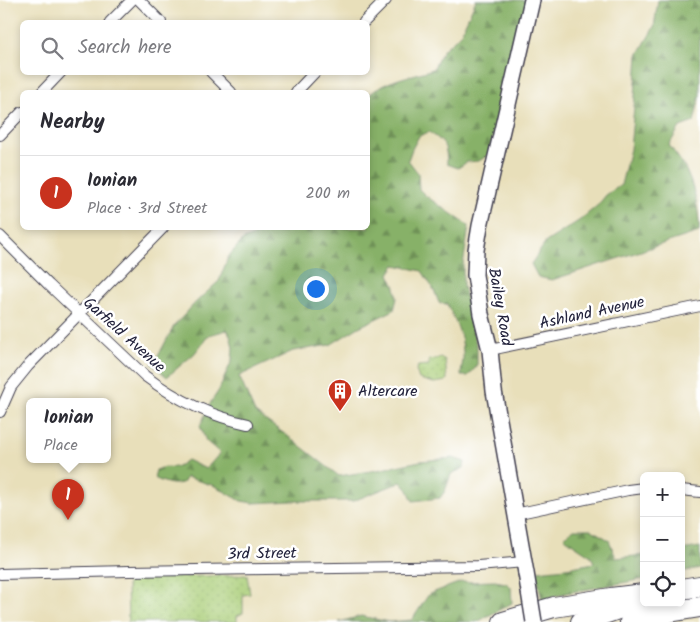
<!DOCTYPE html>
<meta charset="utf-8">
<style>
body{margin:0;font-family:Kalam,sans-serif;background:#f7f7f7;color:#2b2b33}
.controls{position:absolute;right:15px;bottom:15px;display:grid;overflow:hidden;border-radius:8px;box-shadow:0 2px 8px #0003}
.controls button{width:45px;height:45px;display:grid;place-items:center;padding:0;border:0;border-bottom:1px solid #e1e1e2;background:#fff;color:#2b2b33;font:25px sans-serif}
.you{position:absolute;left:315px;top:288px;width:18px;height:18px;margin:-12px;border:4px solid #fff;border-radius:50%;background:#1a73e8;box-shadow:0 0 0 8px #1a73e833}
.badge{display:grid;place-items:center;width:32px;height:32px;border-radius:50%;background:#c8321e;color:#fff;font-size:16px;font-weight:700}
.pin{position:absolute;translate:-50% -41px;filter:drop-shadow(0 1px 2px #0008)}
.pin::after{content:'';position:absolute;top:26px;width:18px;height:15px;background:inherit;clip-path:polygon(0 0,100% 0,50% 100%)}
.popup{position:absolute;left:26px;top:398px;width:85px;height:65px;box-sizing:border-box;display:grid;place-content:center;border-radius:8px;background:#fff;filter:drop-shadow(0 1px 4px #0005);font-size:16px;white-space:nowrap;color:#7c7c81}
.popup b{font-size:19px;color:#2b2b33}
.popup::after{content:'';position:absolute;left:50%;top:100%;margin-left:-10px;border:10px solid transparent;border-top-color:#fff}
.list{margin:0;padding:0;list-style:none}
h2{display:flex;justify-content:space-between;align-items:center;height:65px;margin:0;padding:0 20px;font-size:21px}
h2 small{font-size:16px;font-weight:400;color:#7c7c81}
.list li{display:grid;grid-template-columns:32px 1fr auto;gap:15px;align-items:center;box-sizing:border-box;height:75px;padding:0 20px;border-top:1px solid #e1e1e2}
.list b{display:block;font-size:19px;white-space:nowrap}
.list p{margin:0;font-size:16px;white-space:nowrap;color:#7c7c81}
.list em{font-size:16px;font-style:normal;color:#7c7c81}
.icon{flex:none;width:28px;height:28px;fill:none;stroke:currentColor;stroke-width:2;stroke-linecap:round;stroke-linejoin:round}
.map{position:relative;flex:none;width:700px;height:622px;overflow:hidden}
.search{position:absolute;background:#fff;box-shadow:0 2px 8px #0003;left:20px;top:20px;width:350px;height:55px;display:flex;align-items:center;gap:12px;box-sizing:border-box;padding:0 18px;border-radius:8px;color:#7c7c81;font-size:19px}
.panel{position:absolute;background:#fff;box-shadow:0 2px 8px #0003;left:20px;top:90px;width:350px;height:140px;border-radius:8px}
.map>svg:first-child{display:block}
.grass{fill:url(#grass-dots);stroke:#66785a}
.forest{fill:url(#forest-firs);stroke:#546a52}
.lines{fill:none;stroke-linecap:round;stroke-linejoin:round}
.street-casing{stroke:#403e4e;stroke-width:12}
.secondary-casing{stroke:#403e4e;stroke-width:18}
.highway-casing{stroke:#403e4e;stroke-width:22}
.street{stroke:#fff;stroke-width:10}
.secondary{stroke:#fff;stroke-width:15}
.highway{stroke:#fff;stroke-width:20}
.secondary-bridge-casing{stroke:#403e4e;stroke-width:18;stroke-linecap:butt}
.secondary-bridge{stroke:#fff;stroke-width:15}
.labels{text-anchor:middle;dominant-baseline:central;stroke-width:5;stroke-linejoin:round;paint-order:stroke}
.street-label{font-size:16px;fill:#22223b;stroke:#fff}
.poi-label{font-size:16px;fill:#22223b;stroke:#fff;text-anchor:start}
</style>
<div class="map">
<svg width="700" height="622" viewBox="0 0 700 622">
<defs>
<pattern id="grass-dots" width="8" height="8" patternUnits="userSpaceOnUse" patternTransform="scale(1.25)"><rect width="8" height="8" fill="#aace78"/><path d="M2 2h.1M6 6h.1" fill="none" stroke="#92b169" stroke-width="1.8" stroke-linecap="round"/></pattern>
<pattern id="forest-firs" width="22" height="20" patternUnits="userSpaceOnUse" patternTransform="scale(1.25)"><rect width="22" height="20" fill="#87b168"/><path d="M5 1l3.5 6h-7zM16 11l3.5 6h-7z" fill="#6e9057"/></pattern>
</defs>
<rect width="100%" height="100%" fill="#fff"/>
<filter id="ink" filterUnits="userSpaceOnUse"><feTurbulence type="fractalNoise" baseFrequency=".02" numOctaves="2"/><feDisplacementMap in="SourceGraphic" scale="10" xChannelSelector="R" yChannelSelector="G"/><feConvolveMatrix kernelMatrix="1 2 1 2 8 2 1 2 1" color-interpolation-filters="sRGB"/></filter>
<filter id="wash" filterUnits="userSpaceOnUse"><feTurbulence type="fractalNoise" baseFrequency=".0096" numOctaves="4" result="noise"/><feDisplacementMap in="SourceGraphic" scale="20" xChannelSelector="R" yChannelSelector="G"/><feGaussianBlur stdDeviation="1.12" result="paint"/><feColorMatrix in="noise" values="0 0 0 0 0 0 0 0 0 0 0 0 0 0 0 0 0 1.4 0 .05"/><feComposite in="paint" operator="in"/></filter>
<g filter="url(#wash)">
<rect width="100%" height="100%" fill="#e8dfba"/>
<g class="grass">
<polygon points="441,358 445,360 447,379 446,381 434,383 419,379 416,370 418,366 429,365 429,360"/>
<polygon points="247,575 250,594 243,595 243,613 237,616 237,622 128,622 127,583 129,578"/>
</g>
<g class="forest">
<path d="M476,0H527L508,80L488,155L479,161L467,162L458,168L447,164C446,144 445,143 429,132L419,136L412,149L408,160L418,173L419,189L426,196L469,226L463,265V286L477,348V366L468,376H461C461,368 464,360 463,352C463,335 454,319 447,304L439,303L434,290L422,271L395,265L389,274L395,287L397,298L394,310L359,327L330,345L293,351L239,376L255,413L289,437L339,476L377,470L420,461L453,458L465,462L464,468L451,474L445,491L440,498L413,501L408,490L401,482L353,501H293L253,503L241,501L215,486L186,477L184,482C174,487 163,482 154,478L156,470C163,466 167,468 175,467C179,466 183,463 187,460L206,469L220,453L206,441L200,426L211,402L219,390L232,360L233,347L230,335L227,330L209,335L194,354L167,377L152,364L159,354L174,326L196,302L219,281L228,257L243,240L272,228H368V96C384,80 412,76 433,69L444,49L460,35Z"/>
<path d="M658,0H700V95L694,122L680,127L669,145C676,155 684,164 688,175C695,190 700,216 699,232L552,280L538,277L531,264L546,242L580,220L598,205L606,195L621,185L630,149L635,96L638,55L654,27Z"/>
<polygon points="574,529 590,529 609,540 616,558 644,555 644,579 566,593 542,600 536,571 566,568 594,563 591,556 570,542 564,537"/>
<polygon points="700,547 700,568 681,572 681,550"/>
<polygon points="495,581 506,583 511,587 512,603 477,622 339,622 361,616 389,622 412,620 421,606 429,594 461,582"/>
</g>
</g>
<g filter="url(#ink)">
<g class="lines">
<defs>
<g id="street">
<polyline points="139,0 161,22"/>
<polyline points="110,22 132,0"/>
<polyline points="364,22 386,0"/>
<polyline points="211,72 231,92"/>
<polyline points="42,92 61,72"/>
<polyline points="296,92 315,72"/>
<polyline points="0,135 22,112"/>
<path d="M0,236L49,285L145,376C177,400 209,416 248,424"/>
<polyline points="490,350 700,306"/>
<polyline points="0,412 11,387 28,366 163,228"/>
<polyline points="681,490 700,492"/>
<polyline points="515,514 628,490 644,488"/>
<polyline points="0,574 129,571 478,566 524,562"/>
</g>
<polyline id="secondary" points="526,573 494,391 490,350 481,314 475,275 476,250 480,226 532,0"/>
<g id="highway">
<polyline points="681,589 700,586"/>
<polyline points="503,622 554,607 611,598 644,594"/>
<polyline points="581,622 635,603"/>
<polyline points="630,622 645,616 700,607"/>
</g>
</defs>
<use href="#street" class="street-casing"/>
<use href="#secondary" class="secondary-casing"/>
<use href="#highway" class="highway-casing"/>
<use href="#street" class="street"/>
<use href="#secondary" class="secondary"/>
<use href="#highway" class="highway"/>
<defs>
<polyline id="secondary-bridge" points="526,573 534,622"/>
</defs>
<use href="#secondary-bridge" class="secondary-bridge-casing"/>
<use href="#secondary-bridge" class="secondary-bridge"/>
</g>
</g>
<defs>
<symbol id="building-pin" viewBox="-11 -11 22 30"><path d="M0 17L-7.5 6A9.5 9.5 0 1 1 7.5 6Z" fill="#c8321e" stroke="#fff"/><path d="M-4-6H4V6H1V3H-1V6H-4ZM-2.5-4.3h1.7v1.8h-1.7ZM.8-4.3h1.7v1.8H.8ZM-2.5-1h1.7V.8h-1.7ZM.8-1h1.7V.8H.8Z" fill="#fff"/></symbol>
</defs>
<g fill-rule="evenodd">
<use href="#building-pin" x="326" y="377" width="28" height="38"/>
</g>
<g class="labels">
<g class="street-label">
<text transform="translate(500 307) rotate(80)">Bailey Road</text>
<text transform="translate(592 313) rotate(-12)">Ashland Avenue</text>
<text transform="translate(124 335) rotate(42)">Garfield Avenue</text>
<text transform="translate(262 554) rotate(-1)">3rd Street</text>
</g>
<g class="poi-label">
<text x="358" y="391">Altercare</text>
</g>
</g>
</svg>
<div class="controls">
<button>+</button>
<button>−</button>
<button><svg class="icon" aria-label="locate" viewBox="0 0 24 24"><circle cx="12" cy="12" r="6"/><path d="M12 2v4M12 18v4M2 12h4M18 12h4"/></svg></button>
</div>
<div class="you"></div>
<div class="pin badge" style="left:68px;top:520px">1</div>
<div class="popup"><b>Ionian</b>Place</div>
<div class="search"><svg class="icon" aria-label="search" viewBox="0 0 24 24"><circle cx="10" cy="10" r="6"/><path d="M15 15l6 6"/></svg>Search here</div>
<section class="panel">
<h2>Nearby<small></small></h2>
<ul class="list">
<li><span class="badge">1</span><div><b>Ionian</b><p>Place · 3rd Street</p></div><em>200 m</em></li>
</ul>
</section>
</div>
